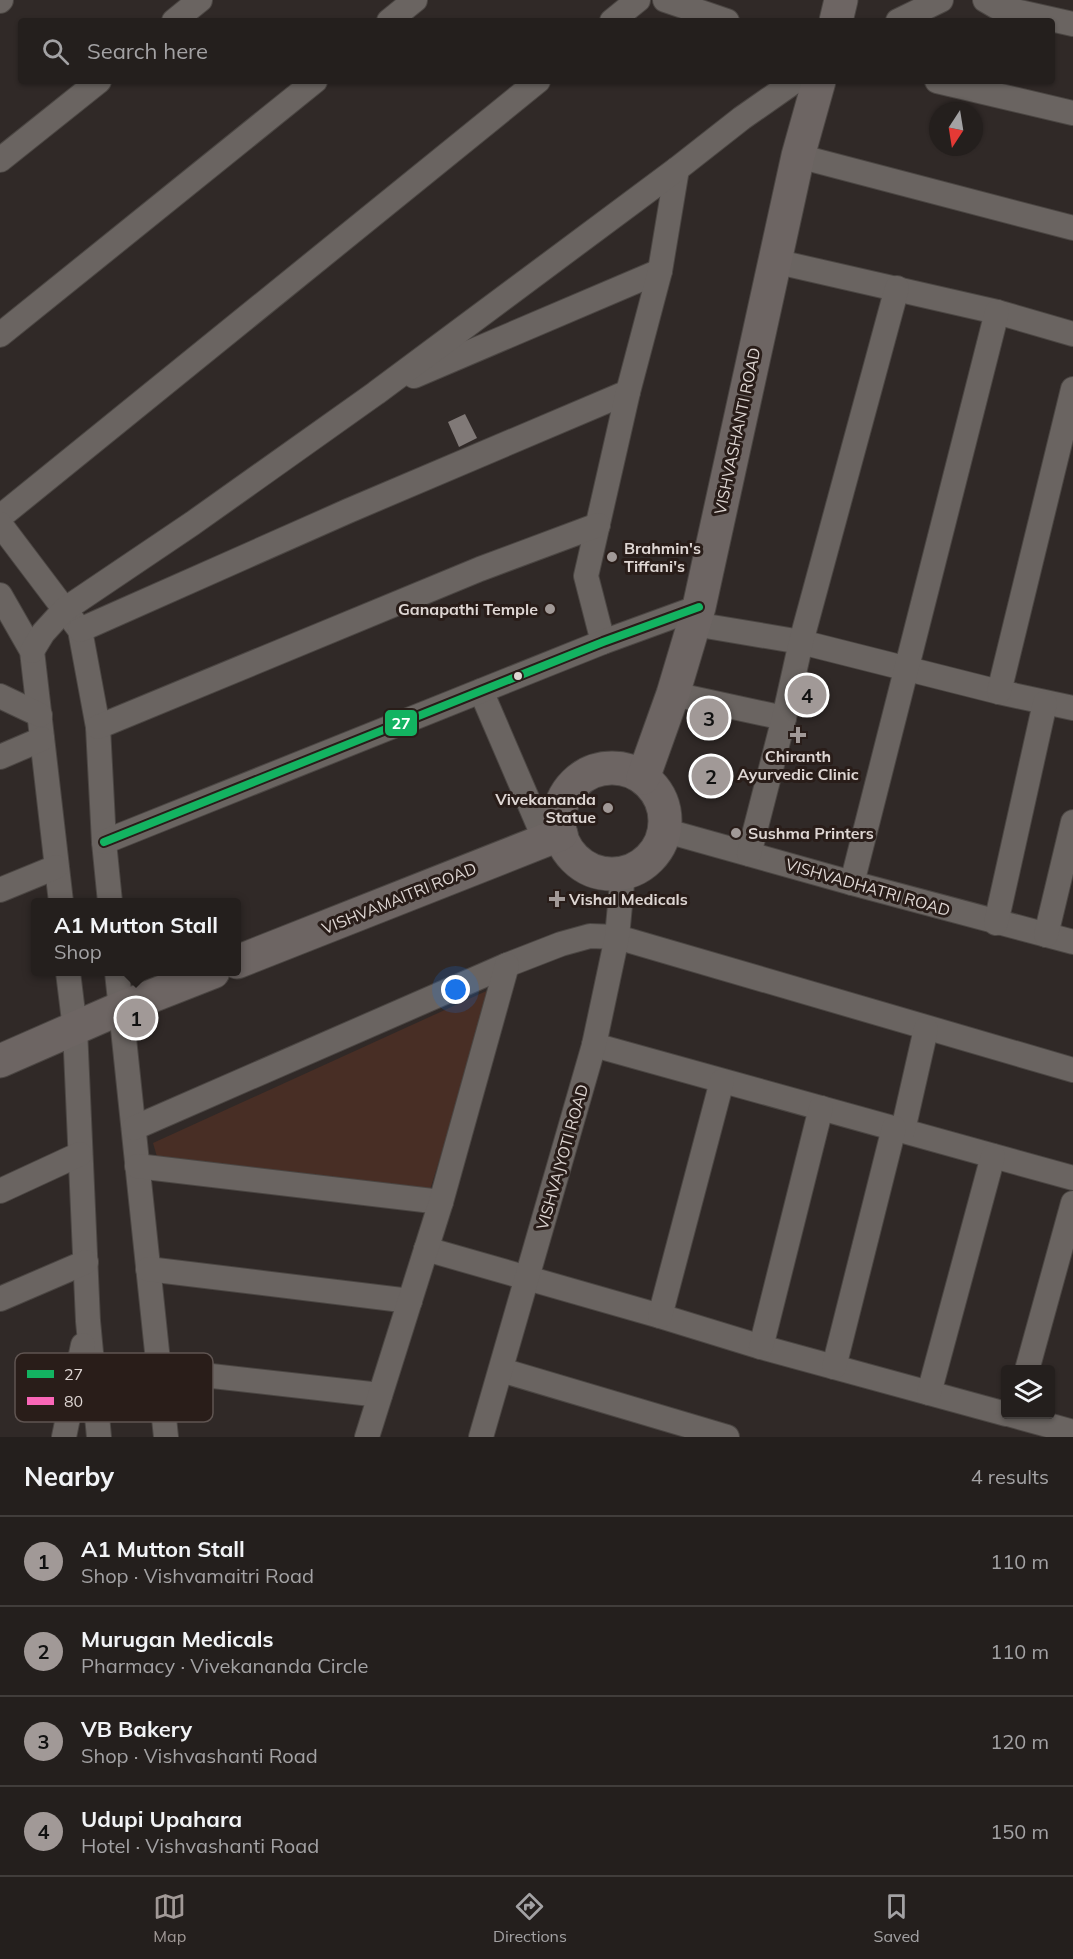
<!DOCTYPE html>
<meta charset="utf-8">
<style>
body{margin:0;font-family:Mulish,sans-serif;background:#302c2a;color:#f1f3f6}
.controls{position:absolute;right:18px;bottom:18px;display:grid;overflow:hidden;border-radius:6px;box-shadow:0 2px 4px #0004}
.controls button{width:54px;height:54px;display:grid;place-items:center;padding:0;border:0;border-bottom:2px solid #413d3b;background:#241f1d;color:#f1f3f6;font:30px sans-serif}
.compass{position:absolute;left:929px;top:102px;width:54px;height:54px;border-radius:50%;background:#241f1d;box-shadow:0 2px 4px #0004;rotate:192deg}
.you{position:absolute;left:456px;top:990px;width:21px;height:21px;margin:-15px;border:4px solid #fff;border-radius:50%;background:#1a73e8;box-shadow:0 0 0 9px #1a73e833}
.badge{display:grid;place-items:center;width:39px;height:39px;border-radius:50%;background:#a19997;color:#111;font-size:20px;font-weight:700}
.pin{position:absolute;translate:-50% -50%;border:3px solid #fff;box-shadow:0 2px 6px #0006}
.popup{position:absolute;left:31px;top:898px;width:210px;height:78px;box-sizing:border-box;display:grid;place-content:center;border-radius:6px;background:#241f1d;filter:drop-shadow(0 2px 4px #0005);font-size:20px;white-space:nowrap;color:#a3a2a4}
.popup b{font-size:22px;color:#f1f3f6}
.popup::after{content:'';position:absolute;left:50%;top:100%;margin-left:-12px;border:12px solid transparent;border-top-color:#241f1d}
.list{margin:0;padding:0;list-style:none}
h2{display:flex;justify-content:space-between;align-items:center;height:78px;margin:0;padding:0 24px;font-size:26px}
h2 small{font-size:20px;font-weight:400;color:#a3a2a4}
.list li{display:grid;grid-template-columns:39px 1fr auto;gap:18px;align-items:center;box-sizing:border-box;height:90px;padding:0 24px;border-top:2px solid #413d3b}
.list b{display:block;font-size:22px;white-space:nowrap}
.list p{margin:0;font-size:20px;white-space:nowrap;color:#a3a2a4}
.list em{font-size:20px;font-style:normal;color:#a3a2a4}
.icon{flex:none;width:33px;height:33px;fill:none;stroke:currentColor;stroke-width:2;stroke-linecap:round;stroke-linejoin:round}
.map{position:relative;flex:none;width:1073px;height:1437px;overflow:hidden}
.search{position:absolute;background:#241f1d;box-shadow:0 2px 4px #0004;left:18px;right:18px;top:18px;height:66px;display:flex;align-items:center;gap:15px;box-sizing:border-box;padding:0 21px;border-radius:6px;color:#a3a2a4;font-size:22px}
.sheet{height:438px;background:#241f1d}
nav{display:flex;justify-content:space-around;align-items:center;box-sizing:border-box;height:84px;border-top:2px solid #413d3b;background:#241f1d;font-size:16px;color:#a3a2a4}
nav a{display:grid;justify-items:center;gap:3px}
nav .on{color:#a19997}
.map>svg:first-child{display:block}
.green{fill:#482e25}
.building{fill:#807977}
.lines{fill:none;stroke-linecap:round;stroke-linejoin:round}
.street-casing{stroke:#4b4643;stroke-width:26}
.secondary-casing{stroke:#4b4643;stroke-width:35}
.street{stroke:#6a6461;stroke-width:24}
.secondary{stroke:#6d6563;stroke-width:33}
.bus-1-casing{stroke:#291d19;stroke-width:12}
.bus-1{stroke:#13b361;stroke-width:8}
.poi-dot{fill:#a19997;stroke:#291d19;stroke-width:2}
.bus-dot{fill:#ded6d3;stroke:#291d19;stroke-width:2}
.labels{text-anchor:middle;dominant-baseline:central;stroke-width:6;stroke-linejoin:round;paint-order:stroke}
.street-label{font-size:16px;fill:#ded6d3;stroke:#291d19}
.poi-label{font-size:16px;font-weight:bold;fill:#ded6d3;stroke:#291d19;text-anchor:start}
.key{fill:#291d19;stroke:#5f5451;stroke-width:1.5}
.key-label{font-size:16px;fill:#ded6d3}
.line-badge{stroke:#291d19;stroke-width:2}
.badge-label{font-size:16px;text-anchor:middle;font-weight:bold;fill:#fff}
</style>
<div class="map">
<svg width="1073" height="1437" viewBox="0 0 1073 1437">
<rect width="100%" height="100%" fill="#302927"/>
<polygon class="green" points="493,988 430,1190 158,1160 153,1143"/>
<polygon class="building" points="465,414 477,438 459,447 448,422"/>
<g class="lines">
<defs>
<g id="street">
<polyline points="665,0 727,21"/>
<polyline points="985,0 997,7 1073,24"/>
<polyline points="0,1 1,0"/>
<polyline points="174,21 200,0"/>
<polyline points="389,21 415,0"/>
<polyline points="612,21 638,0"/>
<polyline points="898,21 941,0"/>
<polyline points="937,81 1073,113"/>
<polyline points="798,156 1073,228"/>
<polyline points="0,160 99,81"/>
<polyline points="774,261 997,312 1073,334"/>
<polyline points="0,335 315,81"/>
<polyline points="414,376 660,271"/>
<polyline points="0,517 538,81"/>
<polyline points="0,524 80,630 98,727 104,842 110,902"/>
<polyline points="0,595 32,651 61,902"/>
<polyline points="694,624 801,642 999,692 1073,708"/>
<polyline points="80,630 348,511 628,392"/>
<polyline points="603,642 586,576 628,392 660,271 677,169"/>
<polyline points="32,651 43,633 64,610 193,523 376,393 677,169 742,118 795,81"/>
<polyline points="481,691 545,840"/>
<polyline points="999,692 1073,389"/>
<polyline points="673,694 784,718"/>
<polyline points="0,696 40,715"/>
<polyline points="98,727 480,569 598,525"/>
<polyline points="0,757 42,739"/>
<polyline points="663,830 852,883 1073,942"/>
<polyline points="104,842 603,642 699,607"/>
<polyline points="749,854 784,718 801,642 897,288"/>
<polyline points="852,883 997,312"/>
<polyline points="0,890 56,867"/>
<polyline points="996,923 1045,703"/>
<polyline points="1046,935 1073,822"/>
<polyline points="68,972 75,1029 88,1321 99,1437"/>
<polyline points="117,972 166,1437"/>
<polyline points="594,1045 1073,1178"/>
<polyline points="134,1128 507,965 561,944 590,936 617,937 1073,1070"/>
<polyline points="903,1130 926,1029"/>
<polyline points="137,1166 441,1202"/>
<polyline points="0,1191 80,1154"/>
<polyline points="426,1249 660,1316 761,1347 1006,1414"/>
<polyline points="148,1269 410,1301"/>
<polyline points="0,1299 86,1262"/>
<polyline points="660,1316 722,1081"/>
<polyline points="761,1347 821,1108"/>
<polyline points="834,1367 894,1128"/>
<polyline points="159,1370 380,1395"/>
<polyline points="501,1370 727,1437"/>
<polyline points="1027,1370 1073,1203"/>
<polyline points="929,1393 993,1156"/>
<polyline points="1008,1414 1073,1432"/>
<polyline points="64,1437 83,1345"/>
<polyline points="367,1437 441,1202 507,965"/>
<polyline points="481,1437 594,1045 617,937 623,873"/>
</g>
<g id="secondary">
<polyline points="836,21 841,0"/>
<circle cx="612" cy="821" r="53"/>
<polyline points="643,778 673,694 699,607 798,156 819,81"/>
<polyline points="237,962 561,834"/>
<polyline points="0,1061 121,1008 213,972"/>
</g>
</defs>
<use href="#street" class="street-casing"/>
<use href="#secondary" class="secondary-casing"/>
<use href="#street" class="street"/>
<use href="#secondary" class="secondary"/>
<defs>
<polyline id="bus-1" points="104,842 603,642 699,607"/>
</defs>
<use href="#bus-1" class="bus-1-casing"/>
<use href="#bus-1" class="bus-1"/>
</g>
<g class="poi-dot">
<circle cx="612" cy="557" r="6"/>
<circle cx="550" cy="609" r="6"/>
<path d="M795 726h6v6h6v6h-6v6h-6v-6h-6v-6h6z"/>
<circle cx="608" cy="808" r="6"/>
<circle cx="736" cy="833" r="6"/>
<path d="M554 890h6v6h6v6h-6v6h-6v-6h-6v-6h6z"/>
</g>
<circle class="bus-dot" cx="518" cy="676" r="5"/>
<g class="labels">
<g class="street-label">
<text transform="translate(737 431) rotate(-78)">VISHVASHANTI ROAD</text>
<text transform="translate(868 887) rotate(16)">VISHVADHATRI ROAD</text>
<text transform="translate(399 898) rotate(-22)">VISHVAMAITRI ROAD</text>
<text transform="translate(562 1157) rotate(-74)">VISHVAJYOTI ROAD</text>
</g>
<g class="poi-label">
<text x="624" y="548">Brahmin's<tspan x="624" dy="18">Tiffani's</tspan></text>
<text x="538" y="609" text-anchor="end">Ganapathi Temple</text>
<text x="798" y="756" text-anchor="middle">Chiranth<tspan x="798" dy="18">Ayurvedic Clinic</tspan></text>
<text x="596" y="799" text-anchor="end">Vivekananda<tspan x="596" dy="18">Statue</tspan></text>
<text x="748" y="833">Sushma Printers</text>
<text x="569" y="899">Vishal Medicals</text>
</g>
</g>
<rect x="15" y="1353" width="198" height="69" rx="9" class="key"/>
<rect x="27" y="1370" width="27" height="8" fill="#13b361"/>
<rect x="27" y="1397" width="27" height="8" fill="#fa66b7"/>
<g class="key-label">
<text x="64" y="1380">27</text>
<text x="64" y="1407">80</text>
</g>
<rect class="line-badge" x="384" y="709" width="34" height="28" rx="6" fill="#13b361"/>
<g class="badge-label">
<text x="401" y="729">27</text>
</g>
</svg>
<div class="controls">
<button><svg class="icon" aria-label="layers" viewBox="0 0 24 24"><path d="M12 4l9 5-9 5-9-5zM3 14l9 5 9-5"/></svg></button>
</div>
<svg class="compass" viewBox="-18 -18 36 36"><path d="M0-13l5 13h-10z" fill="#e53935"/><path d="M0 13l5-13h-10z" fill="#a3a2a4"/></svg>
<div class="you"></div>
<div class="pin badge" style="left:136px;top:1018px">1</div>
<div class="popup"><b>A1 Mutton Stall</b>Shop</div>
<div class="pin badge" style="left:711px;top:776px">2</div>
<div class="pin badge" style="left:709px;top:718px">3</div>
<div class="pin badge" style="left:807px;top:695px">4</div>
<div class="search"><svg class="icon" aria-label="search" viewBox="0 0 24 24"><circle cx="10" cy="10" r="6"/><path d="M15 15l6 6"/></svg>Search here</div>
</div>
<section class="sheet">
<h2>Nearby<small>4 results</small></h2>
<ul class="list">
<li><span class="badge">1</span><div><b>A1 Mutton Stall</b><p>Shop · Vishvamaitri Road</p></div><em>110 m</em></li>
<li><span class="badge">2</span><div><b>Murugan Medicals</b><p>Pharmacy · Vivekananda Circle</p></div><em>110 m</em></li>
<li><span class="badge">3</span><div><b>VB Bakery</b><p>Shop · Vishvashanti Road</p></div><em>120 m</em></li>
<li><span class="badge">4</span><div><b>Udupi Upahara</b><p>Hotel · Vishvashanti Road</p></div><em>150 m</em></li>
</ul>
</section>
<nav>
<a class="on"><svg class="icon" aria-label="map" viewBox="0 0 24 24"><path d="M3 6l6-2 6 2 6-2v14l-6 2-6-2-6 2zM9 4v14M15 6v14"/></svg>Map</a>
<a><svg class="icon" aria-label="directions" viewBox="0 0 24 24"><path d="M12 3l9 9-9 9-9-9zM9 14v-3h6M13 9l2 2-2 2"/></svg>Directions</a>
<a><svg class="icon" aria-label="saved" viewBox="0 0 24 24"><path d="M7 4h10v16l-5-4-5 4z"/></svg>Saved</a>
</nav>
